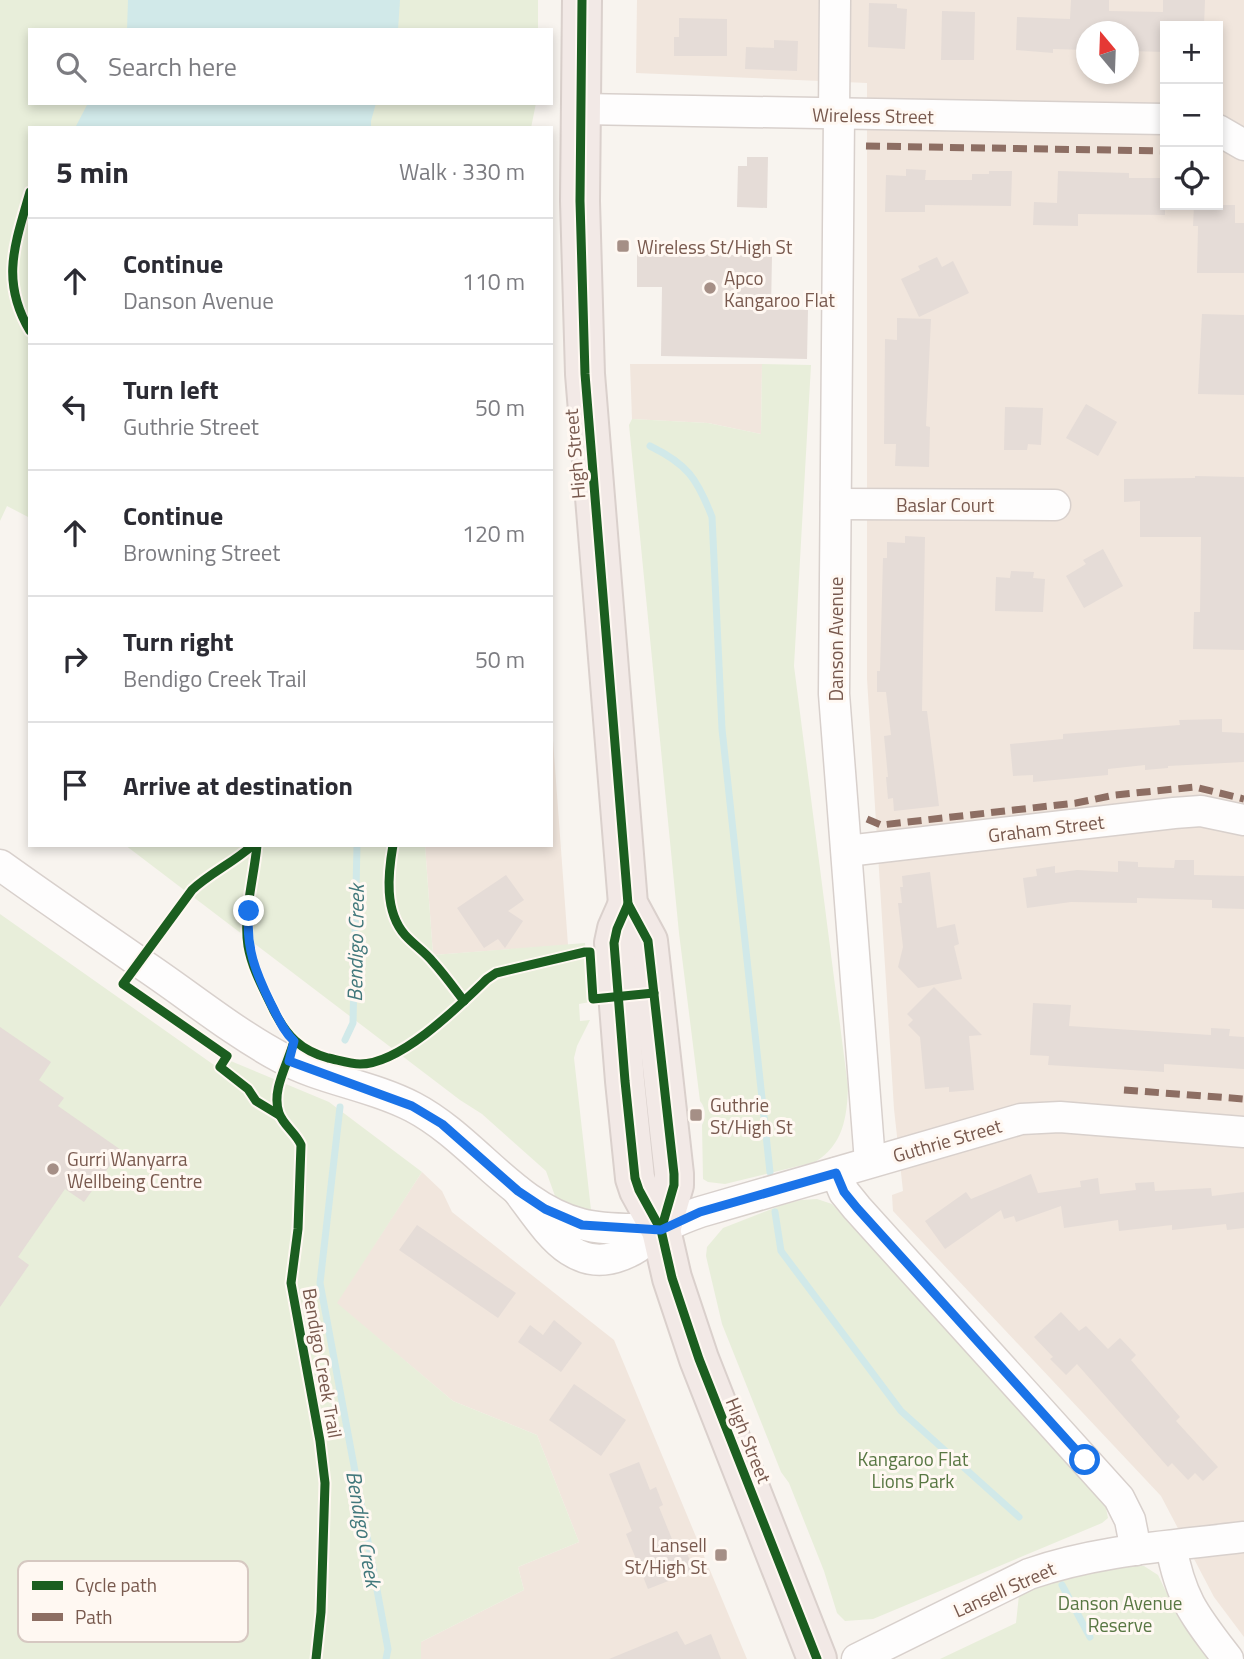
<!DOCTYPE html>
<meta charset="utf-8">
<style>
body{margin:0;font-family:"Titillium Web",sans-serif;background:#f7f7f7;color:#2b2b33}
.controls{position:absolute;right:21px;top:21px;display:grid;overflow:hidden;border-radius:0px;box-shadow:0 4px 10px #0003}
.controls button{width:63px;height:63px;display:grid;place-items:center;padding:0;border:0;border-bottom:2px solid #e1e1e2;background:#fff;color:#2b2b33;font:35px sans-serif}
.compass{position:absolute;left:1076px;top:21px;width:63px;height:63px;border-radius:50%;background:#fff;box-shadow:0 4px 10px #0003;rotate:341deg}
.stop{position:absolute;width:21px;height:21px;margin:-16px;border:5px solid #1a73e8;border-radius:50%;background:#fff}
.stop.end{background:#1a73e8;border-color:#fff;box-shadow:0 2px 7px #0008}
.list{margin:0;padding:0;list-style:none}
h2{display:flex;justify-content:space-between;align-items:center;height:91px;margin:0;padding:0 28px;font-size:30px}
h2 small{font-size:23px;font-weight:400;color:#7c7c81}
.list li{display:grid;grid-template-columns:46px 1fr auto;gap:21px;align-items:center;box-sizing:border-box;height:126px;padding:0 28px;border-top:2px solid #e1e1e2}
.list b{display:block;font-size:26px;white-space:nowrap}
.list p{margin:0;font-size:23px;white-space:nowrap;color:#7c7c81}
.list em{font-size:23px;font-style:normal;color:#7c7c81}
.icon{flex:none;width:38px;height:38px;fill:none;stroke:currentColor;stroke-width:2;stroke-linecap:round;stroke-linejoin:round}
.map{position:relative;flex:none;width:1244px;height:1659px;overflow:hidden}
.search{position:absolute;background:#fff;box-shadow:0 4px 10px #0003;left:28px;top:28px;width:525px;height:77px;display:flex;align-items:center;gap:18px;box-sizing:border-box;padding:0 24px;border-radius:0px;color:#7c7c81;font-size:26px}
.panel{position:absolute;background:#fff;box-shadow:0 4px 10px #0003;left:28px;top:126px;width:525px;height:721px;border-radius:0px}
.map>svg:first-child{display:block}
.residential{fill:#f1e6dd;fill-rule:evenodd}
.green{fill:#e8eeda}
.water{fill:#d1e9e9}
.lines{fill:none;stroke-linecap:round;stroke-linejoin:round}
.stream{stroke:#d1e9e9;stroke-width:7}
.building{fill:#e5dcd7}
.minor-casing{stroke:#d8d0cc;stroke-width:33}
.highway-casing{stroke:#dad0cc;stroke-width:42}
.minor{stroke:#fefdfd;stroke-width:30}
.highway{stroke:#f2e9e6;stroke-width:38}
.quiet{stroke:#8d6e63;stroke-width:7;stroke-dasharray:14 7;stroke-linecap:butt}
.cycleway-casing{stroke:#fff8f2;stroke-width:13}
.cycleway{stroke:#1b5e20;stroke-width:9}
.route{stroke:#1a73e8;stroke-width:9}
.poi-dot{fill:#a58f86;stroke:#fff8f2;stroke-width:2.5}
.labels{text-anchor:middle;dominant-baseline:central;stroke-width:6;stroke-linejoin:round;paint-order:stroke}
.street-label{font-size:19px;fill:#78594e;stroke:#fff8f2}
.poi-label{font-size:19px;fill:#78594e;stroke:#fff8f2;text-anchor:start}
.park-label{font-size:19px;fill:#587743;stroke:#fff8f2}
.water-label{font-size:21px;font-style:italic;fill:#42787c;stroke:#fff8f2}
.key{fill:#fff8f2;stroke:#d6c8c1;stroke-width:2}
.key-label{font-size:19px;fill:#78594e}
</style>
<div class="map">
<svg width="1244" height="1659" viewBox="0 0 1244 1659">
<rect width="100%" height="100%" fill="#f8f4ef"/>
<g class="residential">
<path d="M637,0H1244V1637L1214,1597L1161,1496L893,1211L892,1195L903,1191L894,1109L867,679V83L636,73ZM1165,26H1218V205H1165ZM1086,32H1128V74H1086Z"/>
<polygon points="630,364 762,364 761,434 708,423 632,419"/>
<polygon points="551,713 568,945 433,955 425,845 551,845"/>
<polygon points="422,1172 442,1191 452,1212 614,1340 747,1659 421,1659 421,1642 524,1590 518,1567 579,1542 537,1435 453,1401 336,1303"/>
</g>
<g class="green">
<polygon points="0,0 538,0 538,30 30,30 30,103 536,103 531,128 30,128 30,518 7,506 0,521"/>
<path d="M762,364L811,365L794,666L848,1087C847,1118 843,1145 815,1162L725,1184L708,1182L703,1179L702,1125C706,1117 706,1108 700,1101L679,933L629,425L632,419L708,423L761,434Z"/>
<polygon points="125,845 425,845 433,955 585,943 590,1002 579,1004 580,1021 590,1020 577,1046 574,1058 591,1210 581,1210 562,1203 555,1196 546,1171 482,1114 460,1100"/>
<polygon points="0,914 214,1065 221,1057 329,1102 422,1172 337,1303 453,1401 537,1435 579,1542 518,1567 524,1590 421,1642 421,1659 0,1659"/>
<polygon points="817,1199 832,1204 1098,1494 1105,1503 1108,1518 1102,1523 873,1619 845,1621 837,1613 824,1571 789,1483 781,1472 722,1324 706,1256 707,1247 723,1228 782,1205 801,1200"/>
<polygon points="1112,1566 1144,1566 1158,1575 1172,1604 1213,1659 940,1659 1016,1623 1019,1595 1051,1579"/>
</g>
<g class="water">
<polygon points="128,0 400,0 398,30 127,30"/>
<polygon points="88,103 376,103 371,121 371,128 75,128"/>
</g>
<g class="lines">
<g class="stream">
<path d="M650,446C687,464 697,478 712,517L722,729L770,1172"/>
<polyline points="345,1040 353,1023 357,845"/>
<polyline points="340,1107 320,1283 388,1649 386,1659"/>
<polyline points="775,1212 781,1251 901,1411 1019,1517"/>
<polyline points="1062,1585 1090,1637"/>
</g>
</g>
<g class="building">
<polygon points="1071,0 1109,0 1109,11 1163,12 1163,0 1205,0 1204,26 1165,26 1165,52 1129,51 1129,32 1087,32 1087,50 1053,49 1053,53 1016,50 1017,17 1070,19"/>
<polygon points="869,3 897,4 897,8 907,9 905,49 868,47"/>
<polygon points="942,11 975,12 974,60 941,60"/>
<polygon points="679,18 727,19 727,56 674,56 674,37 679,37"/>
<polygon points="774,40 798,41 797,71 745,69 746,47 774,48"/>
<polygon points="747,157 768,157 767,208 737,207 738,166 747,166"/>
<polygon points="906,169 926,170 925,180 972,180 972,174 989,174 989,171 1012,171 1011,206 925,205 925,212 885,212 886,175 906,176"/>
<polygon points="1058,171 1129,173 1129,178 1165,178 1165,215 1078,214 1078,226 1033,225 1034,202 1057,203"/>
<polygon points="1194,205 1235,205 1235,223 1244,223 1244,273 1197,273 1198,226 1193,226"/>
<polygon points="637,253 772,256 771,309 808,310 807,359 661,356 662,287 637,287"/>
<polygon points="937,257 942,267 953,261 969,293 919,317 901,279 920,270 918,266"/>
<polygon points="1202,314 1244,315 1244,395 1198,394"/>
<polygon points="897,318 931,319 926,426 930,427 929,467 895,466 896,444 884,444 885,339 897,340"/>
<polygon points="1086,404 1117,422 1098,456 1066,438"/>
<polygon points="1005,407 1043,408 1041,445 1028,444 1027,450 1004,450"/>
<polygon points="1195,476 1244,477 1244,650 1193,649 1194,612 1200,612 1201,537 1140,537 1140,501 1124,502 1124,479 1195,478"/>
<polygon points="905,536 925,537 922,711 927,711 939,806 894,811 893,798 888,799 886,777 888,777 884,736 891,735 886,692 877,692 877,671 880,671 883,558 887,558 887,542 905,543"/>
<polygon points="1103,549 1123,586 1084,608 1066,576 1086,564 1083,560"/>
<polygon points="1011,571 1034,572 1033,578 1045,579 1043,612 995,611 996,577 1010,578"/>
<polygon points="1222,719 1222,732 1244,733 1244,762 1168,766 1168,768 1145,770 1145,765 1108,769 1108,775 1033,782 1033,775 1013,776 1010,744 1063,739 1063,734 1180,725 1179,720"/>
<polygon points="1175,860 1194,860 1194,875 1244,876 1244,909 1212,908 1212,900 1137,898 1137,903 1071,902 1027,908 1023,878 1037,876 1036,869 1055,866 1055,873 1077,870 1118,872 1118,861 1138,862 1138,867 1174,868"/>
<polygon points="930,872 937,928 955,924 959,944 954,946 962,979 918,988 898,967 903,947 898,903 902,903 900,887 903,887 902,876"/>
<polygon points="506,875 524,900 508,911 523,921 505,948 498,939 484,948 457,908"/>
<polygon points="934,987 982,1035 969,1036 974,1090 949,1092 949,1087 925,1089 920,1037 908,1025 913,1020 907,1014"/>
<polygon points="1033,1003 1071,1005 1069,1026 1211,1035 1211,1028 1230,1029 1229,1036 1244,1037 1244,1069 1164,1064 1164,1072 1048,1065 1049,1056 1030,1055"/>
<polygon points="0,1027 51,1062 39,1080 64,1098 58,1106 121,1150 84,1202 65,1189 18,1257 29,1265 0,1307"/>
<polygon points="1031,1174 1038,1193 1081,1187 1080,1181 1098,1178 1100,1194 1136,1190 1135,1183 1154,1182 1155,1191 1211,1188 1212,1196 1244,1192 1244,1228 1227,1230 1226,1224 1172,1230 1172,1225 1119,1231 1118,1220 1064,1228 1061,1206 1016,1222 1014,1216 1004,1219 1001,1210 945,1249 925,1221 966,1192 971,1199"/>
<polygon points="417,1225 516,1293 498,1318 399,1250"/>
<polygon points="1061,1312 1079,1331 1086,1326 1108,1349 1120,1338 1136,1355 1131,1360 1180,1417 1176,1421 1218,1467 1203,1481 1195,1473 1188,1480 1172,1463 1168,1467 1077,1364 1066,1375 1050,1359 1053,1357 1034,1337"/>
<polygon points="554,1320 582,1343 561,1372 518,1342 530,1325 543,1335"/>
<polygon points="574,1384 626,1420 601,1456 549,1420"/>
<polygon points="639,1462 650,1490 656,1487 663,1505 659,1507 678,1554 686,1551 694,1571 648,1589 626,1534 632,1531 609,1474"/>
<polygon points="677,1631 685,1645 711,1634 721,1659 609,1659"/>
</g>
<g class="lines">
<defs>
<g id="minor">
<polyline points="581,109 1165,119"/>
<polyline points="834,115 835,0"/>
<polyline points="839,115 834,694 870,1162"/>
<polyline points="1218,130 1244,145"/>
<polyline points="836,504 1055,505"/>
<polyline points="847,851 1174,813 1201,811 1244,820"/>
<path d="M0,865C46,898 93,930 139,962C186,993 230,1030 280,1057C321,1080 371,1085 413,1107C474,1139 513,1206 581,1224C606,1231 635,1228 661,1230"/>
<polyline points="836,1173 844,1192 857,1208 1119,1498 1130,1520 1136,1550"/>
<path d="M518,1191C547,1229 574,1279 629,1252C641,1247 650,1237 660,1230C672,1222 686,1217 700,1212L1021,1119L1060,1117L1244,1132"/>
<path d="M1171,1546C1181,1600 1195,1616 1228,1659"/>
<path d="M857,1659L1029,1574C1098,1550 1171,1546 1244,1537"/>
</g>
<g id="highway">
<polyline points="582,0 580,201 585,374 628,904 648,941 674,1174 674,1185 661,1230"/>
<polyline points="628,904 617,929 614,943 625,1081 635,1178 639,1190 661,1230 672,1278 699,1359 817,1659"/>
</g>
</defs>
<use href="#minor" class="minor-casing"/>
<use href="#highway" class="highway-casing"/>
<use href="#minor" class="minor"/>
<use href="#highway" class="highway"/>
<g class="quiet">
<polyline points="866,146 1165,151"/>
<polyline points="867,819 881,825 1076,803 1115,795 1195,787 1244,799"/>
<polyline points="1124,1090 1244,1099"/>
</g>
<defs>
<g id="cycleway">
<polyline points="582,0 580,201 585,374 628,904 648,941 674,1174 674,1185 661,1230"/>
<path d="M30,192C15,244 0,281 30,331"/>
<path d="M253,845C233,863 210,873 192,890L123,984L227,1056L220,1067L248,1089L256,1101L279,1115"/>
<path d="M257,845C254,878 243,914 248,946C252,969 264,990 274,1011C287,1036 300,1050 328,1058C338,1060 350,1064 360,1064C401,1064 459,1006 487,979L496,973L585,952H590L593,999L654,993"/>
<path d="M393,845C388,874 384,911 405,935C414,945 425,952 433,962C444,974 454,988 464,1001"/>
<polyline points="628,904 617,929 614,943 625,1081 635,1178 639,1190 661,1230 672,1278 699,1359 817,1659"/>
<path d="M294,1041C288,1064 271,1090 279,1113C283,1125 296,1133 301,1145L298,1229L291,1283L320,1441L325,1483L321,1612L316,1659"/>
</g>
</defs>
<use href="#cycleway" class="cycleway-casing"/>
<use href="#cycleway" class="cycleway"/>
</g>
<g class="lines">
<path class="route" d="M249,911C245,947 256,973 271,1004C278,1017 283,1031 294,1041L289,1061L412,1106L442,1124L518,1191L545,1209L582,1225L661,1230L700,1212L836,1173L844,1192L857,1208L1085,1460"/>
</g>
<g class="poi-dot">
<rect x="616" y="239" width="14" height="14" rx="3.5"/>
<circle cx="710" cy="288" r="7"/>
<rect x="689" y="1108" width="14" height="14" rx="3.5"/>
<circle cx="53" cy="1169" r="7"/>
<rect x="714" y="1548" width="14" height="14" rx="3.5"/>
</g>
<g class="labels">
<g class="street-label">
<text transform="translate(873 115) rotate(1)">Wireless Street</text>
<text transform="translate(574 454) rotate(-95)">High Street</text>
<text x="945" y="504">Baslar Court</text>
<text transform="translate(835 639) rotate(-90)">Danson Avenue</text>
<text transform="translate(1046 828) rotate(-7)">Graham Street</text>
<text transform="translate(947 1140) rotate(-16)">Guthrie Street</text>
<text transform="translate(323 1363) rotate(80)">Bendigo Creek Trail</text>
<text transform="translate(749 1440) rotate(68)">High Street</text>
<text transform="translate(1004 1589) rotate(-24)">Lansell Street</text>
</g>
<g class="poi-label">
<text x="637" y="246">Wireless St/High St</text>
<text x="724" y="277">Apco<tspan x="724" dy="22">Kangaroo Flat</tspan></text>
<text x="710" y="1104">Guthrie<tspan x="710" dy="22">St/High St</tspan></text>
<text x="67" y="1158">Gurri Wanyarra<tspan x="67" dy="22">Wellbeing Centre</tspan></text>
<text x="707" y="1544" text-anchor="end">Lansell<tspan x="707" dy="22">St/High St</tspan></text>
</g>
<g class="park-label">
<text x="913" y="1458">Kangaroo Flat<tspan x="913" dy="22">Lions Park</tspan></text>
<text x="1120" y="1602">Danson Avenue<tspan x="1120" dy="22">Reserve</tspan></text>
</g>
<g class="water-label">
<text transform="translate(355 943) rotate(-89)">Bendigo Creek</text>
<text transform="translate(364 1529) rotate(80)">Bendigo Creek</text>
</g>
</g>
<rect x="18" y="1561" width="230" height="81" rx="10" class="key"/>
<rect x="32" y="1581" width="31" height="9" fill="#1b5e20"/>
<rect x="32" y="1613" width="31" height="8" fill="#8d6e63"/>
<g class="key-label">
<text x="75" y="1592">Cycle path</text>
<text x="75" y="1624">Path</text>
</g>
</svg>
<div class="controls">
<button>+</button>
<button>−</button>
<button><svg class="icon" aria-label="locate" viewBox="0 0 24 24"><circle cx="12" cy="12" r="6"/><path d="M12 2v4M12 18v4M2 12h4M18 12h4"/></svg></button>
</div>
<svg class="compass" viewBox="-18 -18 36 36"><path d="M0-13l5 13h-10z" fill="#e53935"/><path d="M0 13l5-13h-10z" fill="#7c7c81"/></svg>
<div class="stop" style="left:1085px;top:1460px"></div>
<div class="stop end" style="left:249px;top:911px"></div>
<div class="search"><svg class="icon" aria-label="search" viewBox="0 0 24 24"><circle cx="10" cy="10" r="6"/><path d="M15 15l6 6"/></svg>Search here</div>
<section class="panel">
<h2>5 min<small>Walk · 330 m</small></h2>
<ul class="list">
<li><svg class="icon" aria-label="ahead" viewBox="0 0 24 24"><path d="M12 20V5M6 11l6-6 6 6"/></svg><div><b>Continue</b><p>Danson Avenue</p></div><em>110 m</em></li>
<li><svg class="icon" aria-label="left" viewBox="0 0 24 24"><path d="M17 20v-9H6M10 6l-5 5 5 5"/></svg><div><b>Turn left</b><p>Guthrie Street</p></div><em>50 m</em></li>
<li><svg class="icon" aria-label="ahead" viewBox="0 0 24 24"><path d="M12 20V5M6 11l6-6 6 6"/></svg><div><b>Continue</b><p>Browning Street</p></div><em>120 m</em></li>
<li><svg class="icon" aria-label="right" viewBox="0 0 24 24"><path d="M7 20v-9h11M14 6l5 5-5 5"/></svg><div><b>Turn right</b><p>Bendigo Creek Trail</p></div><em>50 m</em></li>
<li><svg class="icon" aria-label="arrive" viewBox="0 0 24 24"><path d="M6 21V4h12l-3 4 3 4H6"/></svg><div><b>Arrive at destination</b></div></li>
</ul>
</section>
</div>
